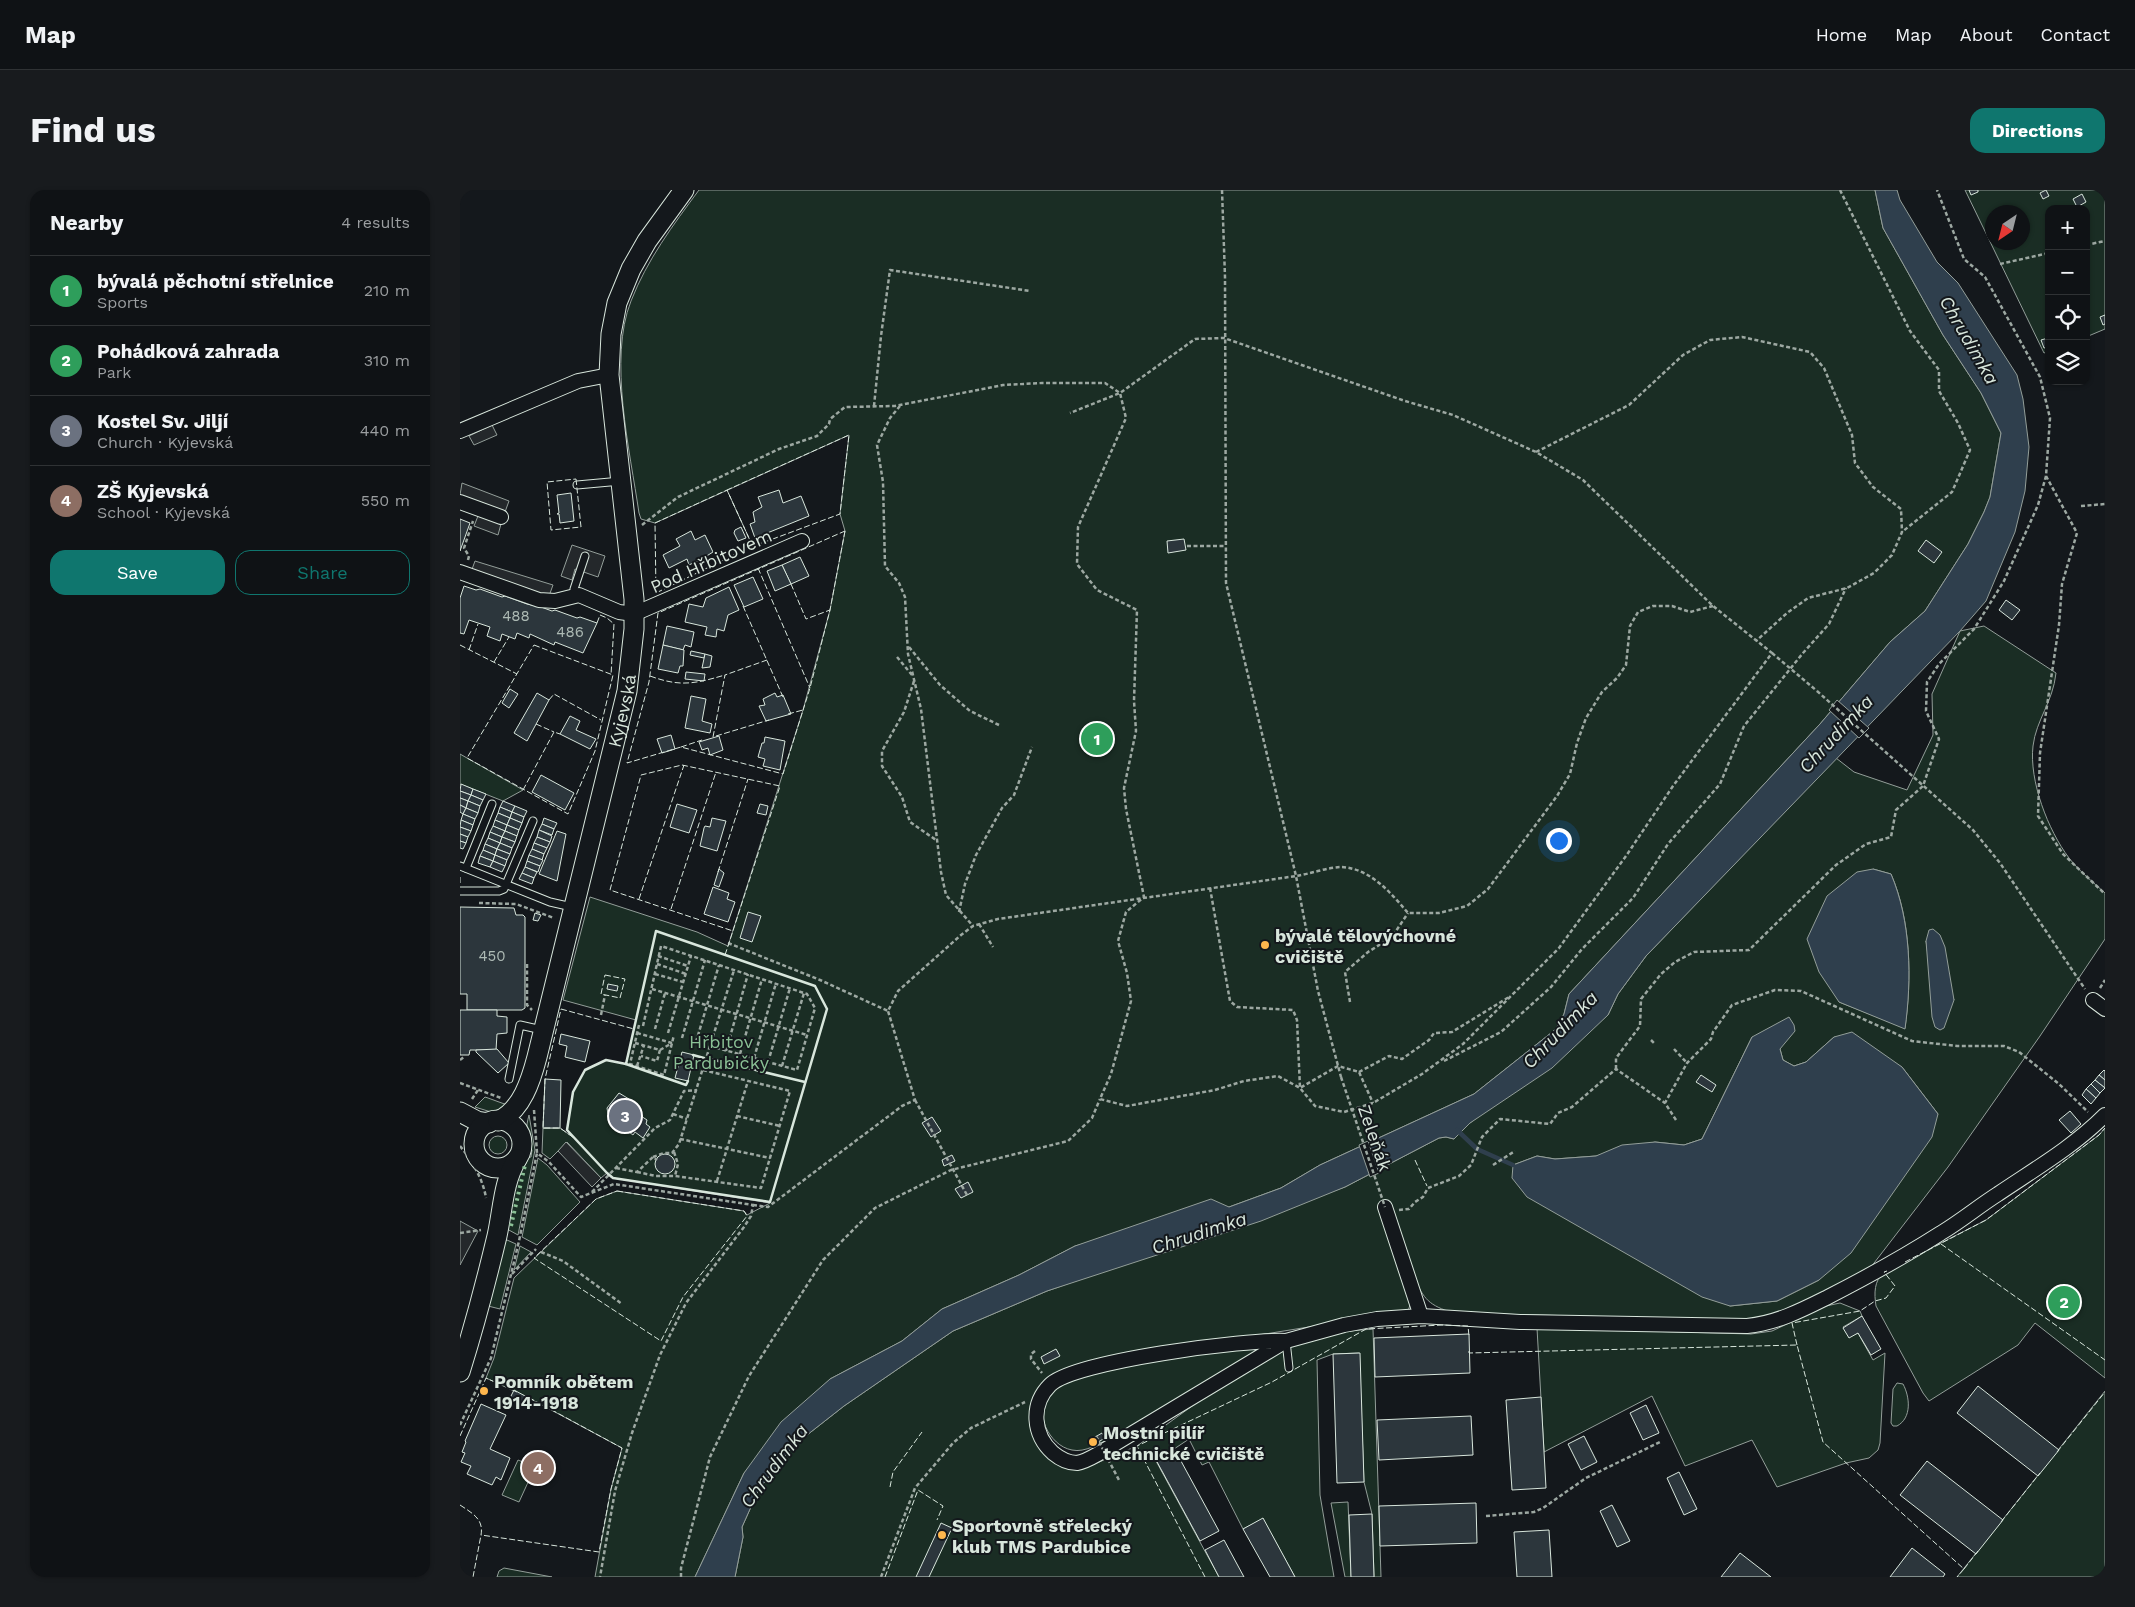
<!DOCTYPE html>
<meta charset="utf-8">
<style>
body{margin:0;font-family:"Work Sans",sans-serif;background:#181b1e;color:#f1f3f6}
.controls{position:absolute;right:15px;top:15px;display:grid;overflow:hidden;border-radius:10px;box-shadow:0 1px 4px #0004}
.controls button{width:45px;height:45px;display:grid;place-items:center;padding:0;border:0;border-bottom:1px solid #2f3234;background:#0f1215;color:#f1f3f6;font:25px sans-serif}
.compass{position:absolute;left:1525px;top:15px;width:45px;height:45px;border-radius:50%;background:#0f1215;box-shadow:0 1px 4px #0004;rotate:215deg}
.you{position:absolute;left:1098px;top:650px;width:18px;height:18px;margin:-12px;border:4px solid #fff;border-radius:50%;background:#1a73e8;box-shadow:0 0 0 8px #1a73e833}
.badge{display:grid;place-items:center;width:32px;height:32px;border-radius:50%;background:#0f766e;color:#fff;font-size:16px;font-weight:700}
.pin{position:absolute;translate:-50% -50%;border:2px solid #fff;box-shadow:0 1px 5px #0006}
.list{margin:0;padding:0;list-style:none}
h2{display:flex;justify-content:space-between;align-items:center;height:65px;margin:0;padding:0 20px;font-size:21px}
h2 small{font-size:16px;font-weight:400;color:#9b9ea0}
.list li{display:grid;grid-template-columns:32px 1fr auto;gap:15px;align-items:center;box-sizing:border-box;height:70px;padding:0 20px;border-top:1px solid #2f3234}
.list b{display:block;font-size:19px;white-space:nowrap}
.list p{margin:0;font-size:16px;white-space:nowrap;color:#9b9ea0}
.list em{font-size:16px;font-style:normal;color:#9b9ea0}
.actions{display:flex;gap:10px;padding:15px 20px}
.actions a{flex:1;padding:11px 0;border:1px solid #0f766e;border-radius:15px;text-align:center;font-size:18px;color:#0f766e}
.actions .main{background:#0f766e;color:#fff}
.icon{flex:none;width:28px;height:28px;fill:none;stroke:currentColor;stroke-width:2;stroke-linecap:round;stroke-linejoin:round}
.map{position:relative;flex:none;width:1645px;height:1387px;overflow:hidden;border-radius:15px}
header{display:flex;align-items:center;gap:30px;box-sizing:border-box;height:70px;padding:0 25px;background:#0f1215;border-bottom:1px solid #2f3234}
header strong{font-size:24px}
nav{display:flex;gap:28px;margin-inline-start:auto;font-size:18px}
.intro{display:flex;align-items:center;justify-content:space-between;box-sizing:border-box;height:120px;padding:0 30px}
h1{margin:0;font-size:35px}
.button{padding:12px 22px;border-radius:15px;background:#0f766e;color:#fff;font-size:18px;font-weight:700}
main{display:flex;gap:30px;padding:0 30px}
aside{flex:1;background:#0f1215;border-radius:15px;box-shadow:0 1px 4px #0004}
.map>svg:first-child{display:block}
.green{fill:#1a2d24;stroke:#939e99;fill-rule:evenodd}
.parking{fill:#24282b;stroke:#939e99}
.water{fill:#2f3f4d;stroke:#939e99}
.pier{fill:#14181c;stroke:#939e99}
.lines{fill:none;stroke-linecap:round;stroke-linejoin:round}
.stream{stroke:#2f3f4d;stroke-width:4.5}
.building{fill:#2c363c;stroke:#d8e6dc}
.lane-casing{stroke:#d8e6dc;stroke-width:9}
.street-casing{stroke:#d8e6dc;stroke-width:16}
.secondary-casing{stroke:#d8e6dc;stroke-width:21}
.path{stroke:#9da8a2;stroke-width:2.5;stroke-dasharray:4 2.5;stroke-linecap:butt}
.lane{stroke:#14181c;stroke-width:7}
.street{stroke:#14181c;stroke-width:14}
.secondary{stroke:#14181c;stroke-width:19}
.path-bridge{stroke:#9da8a2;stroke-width:2.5;stroke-dasharray:4 2.5;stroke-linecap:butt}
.hedge{stroke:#8ac095;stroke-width:4;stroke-dasharray:2.5 4;stroke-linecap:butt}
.fence{stroke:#d8e6dc;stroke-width:1;stroke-dasharray:6 2.5;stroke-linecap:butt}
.wall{stroke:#d8e6dc;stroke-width:2.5}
.poi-dot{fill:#ffb74d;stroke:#14181c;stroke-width:2}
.labels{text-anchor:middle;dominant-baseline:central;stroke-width:4;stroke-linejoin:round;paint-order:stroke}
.number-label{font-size:15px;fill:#adbab4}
.street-label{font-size:18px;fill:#d8e6dc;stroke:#14181c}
.poi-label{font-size:18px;font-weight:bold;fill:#d8e6dc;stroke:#14181c;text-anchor:start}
.park-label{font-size:18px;fill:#8ac095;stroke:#14181c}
.water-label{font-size:19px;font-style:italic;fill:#d8e6dc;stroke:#14181c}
</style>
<header>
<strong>Map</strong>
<nav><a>Home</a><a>Map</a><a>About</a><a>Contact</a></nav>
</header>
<div class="intro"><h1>Find us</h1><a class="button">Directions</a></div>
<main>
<aside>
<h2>Nearby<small>4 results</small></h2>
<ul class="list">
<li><span class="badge" style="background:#2e9e5b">1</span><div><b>bývalá pěchotní střelnice</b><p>Sports</p></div><em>210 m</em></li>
<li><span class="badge" style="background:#2e9e5b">2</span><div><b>Pohádková zahrada</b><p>Park</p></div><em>310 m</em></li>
<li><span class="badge" style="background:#6b7280">3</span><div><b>Kostel Sv. Jiljí</b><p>Church · Kyjevská</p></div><em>440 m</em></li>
<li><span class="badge" style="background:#8d6e63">4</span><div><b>ZŠ Kyjevská</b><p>School · Kyjevská</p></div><em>550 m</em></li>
</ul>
<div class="actions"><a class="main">Save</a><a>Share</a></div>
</aside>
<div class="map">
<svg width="1645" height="1387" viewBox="0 0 1645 1387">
<rect width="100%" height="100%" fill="#14181c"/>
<g class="green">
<path d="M239,0H1415L1423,38L1483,145L1521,203L1541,243L1530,307L1524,322L1508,354L1465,421L1430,452L1360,534L1109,804L1104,824L1096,839L1014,904L860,975L821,998L769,1017L615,1056L559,1085L482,1119L442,1151L370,1189L284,1283L235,1387H135L151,1299L162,1258L67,1207L26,1188L34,1168L54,1088L136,1009L157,1001L284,1021L287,1025L310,1013L153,988L147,983L141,988L107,952L90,969L82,963L83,938H100L114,948L107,940L113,902L125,880L146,870L166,874L176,830L103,810L130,707L237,742L268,756L343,520L370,420L385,341L380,324L389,245L195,333L181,329L179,323C170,261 148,169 171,111C187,70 213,35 239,0Z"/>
<path d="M1505,0H1645V139L1626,147V19H1589V161L1584,163ZM1532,22H1562V52H1532Z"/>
<path d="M1524,436L1596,483C1593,512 1576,530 1573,556C1569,591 1588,640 1609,668C1619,681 1633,692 1645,703V749L1580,846L1488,977L1411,1077L1349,1111L1305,1127L1285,1130L993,1123C969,1115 964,1110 954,1087L949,1105L950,1115L948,1121L743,1154L593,1187L575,1251L632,1275L677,1256L750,1203L823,1158L868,1143L913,1139L921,1387H914L912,1324L904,1292L899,1163L873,1164L857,1170L860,1305L874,1387H835L803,1329L783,1339L749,1272L742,1275L729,1249L696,1271L759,1387H275L283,1347L282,1337L299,1299L333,1256L384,1216L493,1141L587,1101L885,997L979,948L986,947L994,949L1010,933L1148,825L1158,804L1186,766L1376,568L1394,582L1447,600L1473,545L1472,504L1500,441ZM1413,679L1431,684C1451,730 1452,788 1445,838L1379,812ZM1466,751L1494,810L1469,771ZM1292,847L1320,859L1323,870L1334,876L1346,872L1374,847L1442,877L1478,924L1359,1090L1317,1111L1270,1116L1053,975L1077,966L1095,969L1136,966L1195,952L1224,955L1242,949Z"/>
<polygon points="0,564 63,600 43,611 0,594"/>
<polygon points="25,907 28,908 50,916 31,922 15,917"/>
<path d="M69,925L75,960L58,1045L47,1039L50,1004L65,968L71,967L72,960C64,951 66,936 69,925Z"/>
<path d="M1645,938V1188L1575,1133L1558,1155L1469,1211L1463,1203L1416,1116C1414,1103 1414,1091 1424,1082L1526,1030L1639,945Z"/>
<circle cx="38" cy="955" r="9"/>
<polygon points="78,968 87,975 120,1012 77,1055 62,1047"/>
<polygon points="47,1050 56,1054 40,1119 28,1116 43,1053"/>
<polygon points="60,1056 71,1062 54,1080"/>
<polygon points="1380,1113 1400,1121 1402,1126 1383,1137 1389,1147 1398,1143 1413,1170 1425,1163 1420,1253 1418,1260 1409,1268 1386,1273 1317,1297 1292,1250 1225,1276 1192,1206 1084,1262 1077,1138 1291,1144 1312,1141 1366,1116"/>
<path d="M808,1154L651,1248C640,1253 625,1263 612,1260C589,1256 572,1221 590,1203C595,1198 606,1192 612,1189C624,1183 640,1182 653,1179C704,1168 756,1162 808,1154Z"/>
<path d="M1437,1193L1443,1194C1450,1207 1452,1228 1437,1236H1433L1431,1233L1433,1199Z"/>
<polygon points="1645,1201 1645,1387 1497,1387"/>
<polygon points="58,1270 75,1277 59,1312 42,1305"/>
<polygon points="888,1312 891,1387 885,1387 871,1313"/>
<polygon points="44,1378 92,1387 37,1387 39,1381"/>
</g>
<g class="parking">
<polygon points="32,235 37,245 14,255 9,246"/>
<polygon points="2,293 49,311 45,322 0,305"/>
<polygon points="18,326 41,334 38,345 14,336"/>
<polygon points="112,355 145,366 138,387 115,379 112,390 101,386"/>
<polygon points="15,371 93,395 89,406 11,382"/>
<polygon points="106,952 141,988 132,997 98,961"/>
<polygon points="0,1031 18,1041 0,1075"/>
</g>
<g class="water">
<polygon points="1415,0 1437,0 1440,10 1477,72 1498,93 1557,185 1563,209 1569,257 1565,301 1555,342 1526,411 1500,441 1186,766 1158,804 1148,825 1092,878 1010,933 994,949 986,947 979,948 885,997 801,1031 587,1101 493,1141 384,1216 333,1256 299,1299 282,1337 283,1347 275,1387 235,1387 284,1283 321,1232 370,1189 442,1151 482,1119 559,1085 615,1056 751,1009 769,1017 821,998 860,975 1014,904 1096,839 1104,824 1109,804 1360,534 1430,452 1465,421 1508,354 1524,322 1530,307 1541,243 1521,203 1483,145 1423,38"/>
<path d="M1413,679L1431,684C1451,731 1452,789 1445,839L1379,812L1359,782L1347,749L1367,706L1397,682Z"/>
<polygon points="1473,739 1480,745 1485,757 1494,810 1484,838 1480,840 1475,837 1472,827 1466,751 1469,740"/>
<polygon points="1329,827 1334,835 1335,841 1320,859 1323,870 1334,876 1346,872 1374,847 1392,842 1442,877 1478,924 1472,947 1391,1063 1359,1090 1317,1111 1270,1116 1242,1107 1067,1007 1052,988 1053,975 1077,966 1095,969 1136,966 1162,955 1195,952 1224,955 1242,949 1292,847"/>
</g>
<g class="pier">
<polygon points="1377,510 1409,538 1399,548 1369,520"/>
<polygon points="908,951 919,983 910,987 899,955"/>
</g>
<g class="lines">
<polyline class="stream" points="997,940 1017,959 1053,975"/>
</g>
<g class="building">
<polygon points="1509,0 1518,0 1518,2 1511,5"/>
<polygon points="1586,0 1589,6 1583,9 1580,3"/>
<polygon points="1622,4 1626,12 1617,17 1613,9"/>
<polygon points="1645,125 1645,134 1643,135 1640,127"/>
<polygon points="1588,148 1589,157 1584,158 1581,150"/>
<polygon points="319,300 323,313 341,306 349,326 295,348 290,334 295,332 293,322 302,317 298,307"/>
<polygon points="111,303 114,331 100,333 99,324 97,324 99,323 97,305"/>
<polygon points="0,329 10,333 0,361"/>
<polygon points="281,337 286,348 278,351 274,343 275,340"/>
<polygon points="231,341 235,350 245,345 253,362 245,367 244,370 240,372 237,371 229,375 227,369 209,378 203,365 220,356 216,349"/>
<polygon points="724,349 726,360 708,363 707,351"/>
<polygon points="1466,350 1482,362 1474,373 1458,361"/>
<polygon points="340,367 349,386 331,394 322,375"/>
<polygon points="322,375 331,394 315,401 307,381"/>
<polygon points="293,387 303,409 284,417 274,395"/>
<polygon points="4,396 16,400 20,399 42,407 45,406 67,414 81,417 92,421 95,420 117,428 120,427 137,433 123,463 95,452 94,455 70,444 69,448 57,443 55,449 42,444 40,451 27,446 30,437 9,430 4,444 0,443 0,408"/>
<polygon points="269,397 279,420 268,425 264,441 257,439 256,447 245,445 247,437 225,432 229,414 243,417 246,408"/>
<polygon points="1546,410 1560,420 1552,430 1539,420"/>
<polygon points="207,436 234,442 231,457 225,455 223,460 203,455"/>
<polygon points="203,455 224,460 223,476 220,476 218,483 198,479"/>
<polygon points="231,461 245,464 244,468 230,465"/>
<polygon points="245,464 252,466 250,477 242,478"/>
<polygon points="226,482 245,484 244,491 225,489"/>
<polygon points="50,499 58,504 49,518 42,513"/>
<polygon points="77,503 89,510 67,551 54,543"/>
<polygon points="315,503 317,507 323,505 331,524 306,531 299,516 305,515 303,509"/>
<polygon points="231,506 246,509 242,531 252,534 250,543 225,538"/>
<polygon points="110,526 120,531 116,540 136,549 130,559 100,544"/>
<polygon points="211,545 215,559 202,563 197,549"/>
<polygon points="259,546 263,560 250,565 248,558 242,560 239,552"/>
<polygon points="305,547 325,551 320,580 303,576 305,569 298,567 302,553 304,553"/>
<polygon points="81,585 114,603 105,620 72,602"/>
<polygon points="1,594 13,599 11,605 0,601"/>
<polygon points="13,599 26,604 23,610 11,605"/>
<polygon points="0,601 11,605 8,611 0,608"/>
<polygon points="11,605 23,610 20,616 8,611"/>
<polygon points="0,608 8,611 6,618 0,615"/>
<polygon points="8,611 20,616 18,623 6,618"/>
<polygon points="43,611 55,616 52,622 40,617"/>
<polygon points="217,614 237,620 229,643 210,637"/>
<polygon points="300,614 308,616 306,625 297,623"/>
<polygon points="0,615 6,618 3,624 0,622"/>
<polygon points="55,616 67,621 64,627 52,622"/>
<polygon points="40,617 52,622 50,628 38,623"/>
<polygon points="6,618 18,623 15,629 3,624"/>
<polygon points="52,622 64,627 62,633 50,628"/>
<polygon points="38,623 50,628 47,635 35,630"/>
<polygon points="3,624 15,629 13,635 1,630"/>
<polygon points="50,628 62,633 59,640 47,635"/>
<polygon points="84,628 97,633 94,639 82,634"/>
<polygon points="252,628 266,631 257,661 240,656 244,638 245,636 250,637"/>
<polygon points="1,630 13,635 11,641 0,637"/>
<polygon points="35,630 47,635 45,641 33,636"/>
<polygon points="82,634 94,639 92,645 79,640"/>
<polygon points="47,635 59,640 57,646 45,641"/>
<polygon points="33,636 45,641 42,647 30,642"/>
<polygon points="0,637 11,641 8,647 0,644"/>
<polygon points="79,640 92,646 90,652 77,647"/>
<polygon points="45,641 57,646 55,652 42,647"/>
<polygon points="97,641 106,644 97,691 79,684"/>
<polygon points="30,642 42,647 40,653 28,648"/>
<polygon points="0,644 8,647 6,653 0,651"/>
<polygon points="42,647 55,652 52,658 40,653"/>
<polygon points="77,647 90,652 87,658 74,653"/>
<polygon points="28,648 40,653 37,659 25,654"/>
<polygon points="0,651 6,653 3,659 0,658"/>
<polygon points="40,653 52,658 50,664 37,659"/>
<polygon points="74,653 87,658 84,664 72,659"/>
<polygon points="25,654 37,659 35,665 23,660"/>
<polygon points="37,659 50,664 47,670 35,665"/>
<polygon points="72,659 84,664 82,670 69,665"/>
<polygon points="23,660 35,665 33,671 20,666"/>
<polygon points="35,665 47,670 45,676 33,671"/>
<polygon points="69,665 83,670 80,676 67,671"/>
<polygon points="20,666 33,671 30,677 18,673"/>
<polygon points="33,671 45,676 42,682 30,677"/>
<polygon points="67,671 80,676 78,682 65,677"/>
<polygon points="65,677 77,682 74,688 62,683"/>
<polygon points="259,679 264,683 259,697 254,695"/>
<polygon points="62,683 74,688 72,694 59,689"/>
<polygon points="253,697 269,703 267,709 275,712 268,732 244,724"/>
<polygon points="0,717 54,718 56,725 63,725 65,727 65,818 62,820 7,820 7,804 0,804"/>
<polygon points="288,722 301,726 292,752 280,748"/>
<polygon points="75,723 81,725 78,731 73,730"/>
<polygon points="148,794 158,796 157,801 147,799"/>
<polygon points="0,820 37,820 37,826 47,827 47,843 37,844 36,860 10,860 9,865 0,865"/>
<polygon points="101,844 130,851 125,872 105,867 107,856 99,854"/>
<polygon points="37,859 49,873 38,883 16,862 16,860"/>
<polygon points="222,862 234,865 228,891 215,888"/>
<polygon points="1644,880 1645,881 1645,890 1639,885"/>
<polygon points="1241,885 1256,895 1252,902 1236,892"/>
<polygon points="1639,885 1645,890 1645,898 1635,890"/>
<polygon points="85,889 101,890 100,938 83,938"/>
<polygon points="1635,890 1645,898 1640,903 1631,894"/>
<polygon points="1631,894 1640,903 1636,908 1626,899"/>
<polygon points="1626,899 1636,908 1631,914 1622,905"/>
<polygon points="159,903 169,909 166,916 187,930 186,934 190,937 183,948 175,942 173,945 154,931 148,924 147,918"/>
<polygon points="1610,921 1621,934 1611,943 1599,930"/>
<polygon points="472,927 481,941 471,947 462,933"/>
<circle cx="205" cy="974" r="10"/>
<polygon points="492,965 495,971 484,976 482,970"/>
<polygon points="508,992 513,1002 501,1008 495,999"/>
<polygon points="1402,1126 1421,1159 1411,1165 1398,1143 1389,1148 1383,1138"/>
<polygon points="1009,1144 1010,1183 915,1187 914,1148"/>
<polygon points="596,1159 600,1166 584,1174 581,1167"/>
<polygon points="900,1163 904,1292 877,1293 873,1164"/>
<polygon points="1518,1196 1599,1260 1578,1286 1497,1223"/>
<polygon points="54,1200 67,1207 64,1214 50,1208"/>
<polygon points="1081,1207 1086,1298 1052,1300 1046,1210"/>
<polygon points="21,1214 46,1225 30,1259 50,1268 41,1290 36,1287 32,1295 7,1284 11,1276 1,1272 5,1263 2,1262 6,1252 5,1251"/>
<polygon points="1186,1215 1199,1243 1183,1250 1170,1223"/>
<polygon points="1011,1226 1013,1265 919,1270 917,1230"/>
<polygon points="642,1243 645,1248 633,1255 630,1250"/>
<polygon points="1124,1246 1137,1272 1121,1280 1108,1254"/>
<polygon points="715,1260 759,1341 740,1351 696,1270"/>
<polygon points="1467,1271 1543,1330 1516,1364 1440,1305"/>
<polygon points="1219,1282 1237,1319 1224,1325 1207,1288"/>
<polygon points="1016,1313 1017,1353 920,1356 919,1316"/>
<polygon points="1152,1315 1170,1351 1157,1357 1140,1321"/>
<polygon points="912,1324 914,1387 891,1387 889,1325"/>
<polygon points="803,1328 835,1387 810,1387 783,1339"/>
<polygon points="481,1333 492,1338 469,1387 456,1387"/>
<polygon points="1089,1340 1092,1387 1057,1387 1054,1342"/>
<polygon points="764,1350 784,1387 759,1387 745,1360"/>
<polygon points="1452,1358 1485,1384 1483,1387 1430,1387"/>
<polygon points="1280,1363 1311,1387 1261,1387"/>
</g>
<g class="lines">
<defs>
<g id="lane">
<polyline points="117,295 161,291"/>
<polyline points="114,405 114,399 125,366"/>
<polyline points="0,676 90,712 112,717"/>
<polyline points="6,678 32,614"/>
<polyline points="0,701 39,701 44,699 73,631"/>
<polyline points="49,889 60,835 82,840"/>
<polyline points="826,1151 829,1178"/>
</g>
<g id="street">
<polyline points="0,241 118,191 149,185"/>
<polyline points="0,312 41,327"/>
<polyline points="0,382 79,410 95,411 119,405 159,422 174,424 342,351"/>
<polyline points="1633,810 1645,819"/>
<polyline points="925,1017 961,1126"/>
<path d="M826,1151C787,1149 614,1171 590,1195C570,1215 573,1245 593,1263C599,1268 608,1273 617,1273C624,1272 631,1268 638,1264L826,1151L884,1135L917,1129L961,1126L1060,1132L1287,1136C1317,1133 1342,1120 1368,1107C1407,1087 1445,1066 1481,1043C1501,1031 1519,1016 1538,1004C1575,979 1613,957 1645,925"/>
</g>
<g id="secondary">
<polyline points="0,922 17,931 29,933"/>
<circle cx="38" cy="954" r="24"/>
<path id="s1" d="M38,931C62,920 71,890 77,867L167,501L174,439V409L149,185L151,144L157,113L171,79L187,51L224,0"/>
<path d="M0,1182C14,1137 26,1092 37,1046C43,1019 43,992 57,969"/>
</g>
</defs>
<use href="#lane" class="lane-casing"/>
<use href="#street" class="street-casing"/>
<use href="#secondary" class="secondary-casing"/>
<g class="path">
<polyline points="762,0 765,87 766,393 836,686 858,801 881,887"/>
<polyline points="1380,0 1450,141 1479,180 1479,201 1498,233 1510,260 1492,302 1442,342"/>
<polyline points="1626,55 1645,51"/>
<polyline points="1540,74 1589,63"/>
<polyline points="414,216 421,146 430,80 570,101"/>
<polyline points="440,216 430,228 417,255 423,292 425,376 439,393 445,407 448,464 461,519 481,682 486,705 513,736"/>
<polyline points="1076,262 1169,215 1223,165 1250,150 1282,147 1350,162 1364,178 1392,245 1395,273 1413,297 1441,319 1442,342 1432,365 1414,383 1387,398 1348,408 1327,423 1296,451"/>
<polyline points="1586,286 1617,343 1602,394 1599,435 1580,563 1578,626 1603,664 1645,704"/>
<polyline points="1621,316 1645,314"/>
<polyline points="182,335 218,307 319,259 357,246 369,234 370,229 385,217 435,216 543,195 582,193 645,193 660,203 666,228 618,337 617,374 637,400 677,420 674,511 676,541 664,598 666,619 684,707 666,722 658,751 667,783 671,811 651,884 640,909 667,916 755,900 784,891 818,886 840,898 855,916 884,922 913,913 962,884 1003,854 1099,758 1166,666 1213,596 1312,463 1253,416 1123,290 1076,262 993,225 945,211 764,148 735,149 660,203 610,223"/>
<polyline points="727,356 765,356"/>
<polyline points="8,370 9,366 4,358 13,331"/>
<polyline points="449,457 480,495 510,521 539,535"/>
<polyline points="437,467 452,485"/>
<polyline points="454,491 444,522 422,561 422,576 442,607 450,632 476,650"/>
<polyline points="1357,501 1513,640 1540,673 1625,799"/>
<polyline points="750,698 770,811 777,817 833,820 837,830 840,898 878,876 899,882 913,913"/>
<polyline points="19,713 56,714 94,728"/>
<polyline points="499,722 505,694 516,665 542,618 554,605 572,557"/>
<polyline points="519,734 533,757"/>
<path d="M268,753L360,790L428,821L438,801L501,745L513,736L538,729L836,686C850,684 868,677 882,677C911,679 931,703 948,723H979L1007,716L1028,699L1097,606L1110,584L1117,553L1126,528L1142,502L1157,488L1166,475L1170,436L1178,422L1193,416H1212L1230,422L1253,416"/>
<polyline points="198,766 228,776"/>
<polyline points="67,774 67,815 72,820"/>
<polyline points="197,774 226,784"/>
<polyline points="195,784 223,792"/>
<polyline points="1640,798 1645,790"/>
<polyline points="192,799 347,845"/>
<polyline points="890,812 885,782 908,762 932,747 948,723"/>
<polyline points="141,825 145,805"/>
<polyline points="179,835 170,874 204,885 214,845"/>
<polyline points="183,836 201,756 347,804 355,818 337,880 250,856"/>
<polyline points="195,839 205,803"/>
<polyline points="177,843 212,853"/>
<polyline points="208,843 231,766"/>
<polyline points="222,848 245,770"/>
<polyline points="1191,850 1195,854"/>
<polyline points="236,852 259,775"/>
<polyline points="175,853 200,860 197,871 181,866"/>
<polyline points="1214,859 1227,873"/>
<polyline points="200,860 212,853"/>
<polyline points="266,861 288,784"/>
<polyline points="280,864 302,789"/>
<polyline points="294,868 316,793"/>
<polyline points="0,870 4,867"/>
<polyline points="984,871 1041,842 1091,797 1122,759 1173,708 1208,654 1260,594 1284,536 1343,463 1369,434 1386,398"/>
<polyline points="308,872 330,798"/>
<polyline points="177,876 184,855"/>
<polyline points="322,876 344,803"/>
<polyline points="1156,879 1156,868 1180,836 1181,809 1201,784 1215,772 1234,762 1289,760 1376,675 1406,654 1431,647 1436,620 1463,596 1479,549 1466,521 1467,492 1479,474 1514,439 1544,391 1578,315 1586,286 1590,228 1580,187 1525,87 1504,69 1477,0"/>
<polyline points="899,882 929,866 942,869 969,850 974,843 992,842 1049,807"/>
<polyline points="0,893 41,908"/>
<polyline points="12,909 18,900"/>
<polyline points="74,920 77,963 89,972 121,1007 154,994 293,1015 291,1026 284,1037 226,1113 200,1165 172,1243 155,1301 140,1387"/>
<polyline points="213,924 227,929"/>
<polyline points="277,926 320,936"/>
<polyline points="1216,930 1205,913 1227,873 1251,849 1253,842 1272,815 1315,800 1341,801 1452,851 1497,856 1544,856 1559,862 1599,894 1628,922"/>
<polyline points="220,949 310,968"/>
<path d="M0,956C12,971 23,989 26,1008"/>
<polyline points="214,962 218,974 215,986"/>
<polyline points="193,967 204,963 212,963 219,954 274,780"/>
<polyline points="1033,975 1055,961"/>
<polyline points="156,978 177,982 193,967 197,970"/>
<polyline points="177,982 196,986 215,986 301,998 330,901 243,880"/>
<polyline points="257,991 288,891"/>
<polyline points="132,1002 195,938 210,930 224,901 237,900"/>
<polyline points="293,1015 308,1017 442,916 455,910 428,821"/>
<polyline points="939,1020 949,1019 955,1012 963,1007 968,998 999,986 1011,975 1022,947 1040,929 1090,934 1098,923 1112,917 1156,879 1205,913"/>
<polyline points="0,1043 21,1040"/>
<polyline points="81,1062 103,1071 162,1114"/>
<polyline points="52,1084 76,1059"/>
<polyline points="575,1161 571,1164 571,1169 582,1183"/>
<polyline points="0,1235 31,1168 59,1051 77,963"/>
<polyline points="1026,1326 1074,1322 1083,1318 1126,1288 1202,1251"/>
<polyline points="221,1387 221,1378 250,1267 289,1186 363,1070 415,1018 491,980 608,951 632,928 640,909"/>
<polyline points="421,1387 455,1298 493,1253 511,1238 565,1212"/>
</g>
<use href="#lane" class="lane"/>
<use href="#street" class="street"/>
<use href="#secondary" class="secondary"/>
<g class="path-bridge">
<polyline points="1312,463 1357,501"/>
<polyline points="881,887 925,1017"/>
<polyline points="455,910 507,1005"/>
<polyline points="636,1246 660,1292"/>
</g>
<polyline class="hedge" points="51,1036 65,975"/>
<g class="fence">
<polygon points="116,289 121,337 91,340 87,292"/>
<polygon points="385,341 370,420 350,498 323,584 221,557 167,573 189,492 198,423"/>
<polyline points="293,357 267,300 195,333 196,403 286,359 380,324 389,245 267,300 293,357"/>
<polyline points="298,378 350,498"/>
<polyline points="331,394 346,429 370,420"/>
<polyline points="283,416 323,507"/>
<polyline points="137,433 140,425 147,428 154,434 151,485"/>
<polyline points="0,455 57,484"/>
<polygon points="74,455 153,485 135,561 108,624 7,568"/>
<polyline points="9,460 18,434"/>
<polyline points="34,472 49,447"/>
<path d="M190,486C220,497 234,494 265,485"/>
<polyline points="89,510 94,504 141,530"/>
<polyline points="328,524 343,520"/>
<polyline points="76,534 94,542"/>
<polyline points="256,546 309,530"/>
<polyline points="253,547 265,485 307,470"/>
<polyline points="221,557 242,550"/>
<polyline points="63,600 94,542 100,544"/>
<polyline points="258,682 288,589"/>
<polyline points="0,687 0,695"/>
<polyline points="179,709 224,575"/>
<polyline points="211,719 256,582"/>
<polyline points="265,765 268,756 320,596 222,575 181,585 150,700 273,741"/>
<polygon points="145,785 165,789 160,808 141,804"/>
<polygon points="101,819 174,839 166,874 146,870 125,880 113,902 107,940 117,950 100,938 83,938 85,889"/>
<polyline points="955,970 967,996"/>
<polygon points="157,1001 284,1021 287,1026 223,1107 201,1151 74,1068 136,1009"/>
<polyline points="1481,1054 1645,1170"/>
<polyline points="1445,1072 1526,1030 1639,945 1645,938"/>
<polyline points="1337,1155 1332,1133 1400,1121 1415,1111 1426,1108 1435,1096 1424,1082 1427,1081"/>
<polyline points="1009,1161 1009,1163 1337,1155 1363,1252 1504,1379 1497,1387"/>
<polyline points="0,1246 26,1188 57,1202"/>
<polyline points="1597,1262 1645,1202"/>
<polyline points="430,1297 433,1282 462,1242"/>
<path d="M0,1315C12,1323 24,1329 21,1345L139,1362L151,1299L162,1258L66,1206"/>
<polyline points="1541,1332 1580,1283"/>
<polyline points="1504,1379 1518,1361"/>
<polyline points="13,1387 21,1345"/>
<polyline points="425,1387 458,1300 483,1316 477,1330"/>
<polyline points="745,1387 677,1256 812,1192 906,1139 982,1135 1008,1136 1009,1146"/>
</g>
<g class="wall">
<polygon points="196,741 355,796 367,819 310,1012 153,988 147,983 107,940 113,902 125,880 146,870 166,874"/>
<polyline points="233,865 244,868"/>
<polyline points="250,869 345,892"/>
<polyline points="166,874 226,895 228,891"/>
</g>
</g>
<g class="poi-dot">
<circle cx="805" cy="755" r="5"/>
<circle cx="24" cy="1201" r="5"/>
<circle cx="633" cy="1252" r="5"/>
<circle cx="482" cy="1345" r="5"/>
</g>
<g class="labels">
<g class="number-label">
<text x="56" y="426">488</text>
<text x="110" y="442">486</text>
<text x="32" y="766">450</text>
</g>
<g class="street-label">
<text transform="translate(251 371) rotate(-24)">Pod Hřbitovem</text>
<text stroke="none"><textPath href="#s1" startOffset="434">Kyjevská</textPath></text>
<text transform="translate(915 948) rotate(71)">Zeleňák</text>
</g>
<g class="poi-label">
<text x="815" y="745">bývalé tělovýchovné<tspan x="815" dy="21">cvičiště</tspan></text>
<text x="34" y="1191">Pomník obětem<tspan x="34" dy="21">1914-1918</tspan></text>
<text x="643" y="1242">Mostní pilíř<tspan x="643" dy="21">technické cvičiště</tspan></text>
<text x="492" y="1335">Sportovně střelecký<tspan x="492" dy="21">klub TMS Pardubice</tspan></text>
</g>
<g class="park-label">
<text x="261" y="851">Hřbitov<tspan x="261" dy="21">Pardubičky</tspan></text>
</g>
<g class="water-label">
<text transform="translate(1509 150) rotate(60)">Chrudimka</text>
<text transform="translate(1376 544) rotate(-47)">Chrudimka</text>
<text transform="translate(1100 840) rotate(-46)">Chrudimka</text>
<text transform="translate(739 1043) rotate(-18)">Chrudimka</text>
<text transform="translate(314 1276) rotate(-53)">Chrudimka</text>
</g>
</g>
</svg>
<div class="controls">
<button>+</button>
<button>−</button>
<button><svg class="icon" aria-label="locate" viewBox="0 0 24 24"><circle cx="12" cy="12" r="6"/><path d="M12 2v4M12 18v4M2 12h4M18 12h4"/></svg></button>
<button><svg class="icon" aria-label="layers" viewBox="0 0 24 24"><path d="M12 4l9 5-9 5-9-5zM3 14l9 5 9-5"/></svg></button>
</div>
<svg class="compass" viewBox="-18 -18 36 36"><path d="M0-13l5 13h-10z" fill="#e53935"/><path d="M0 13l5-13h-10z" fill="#9b9ea0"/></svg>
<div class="you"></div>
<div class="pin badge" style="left:637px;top:549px;background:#2e9e5b">1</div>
<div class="pin badge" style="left:1604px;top:1112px;background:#2e9e5b">2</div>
<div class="pin badge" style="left:165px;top:926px;background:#6b7280">3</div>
<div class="pin badge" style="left:78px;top:1278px;background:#8d6e63">4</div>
</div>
</main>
